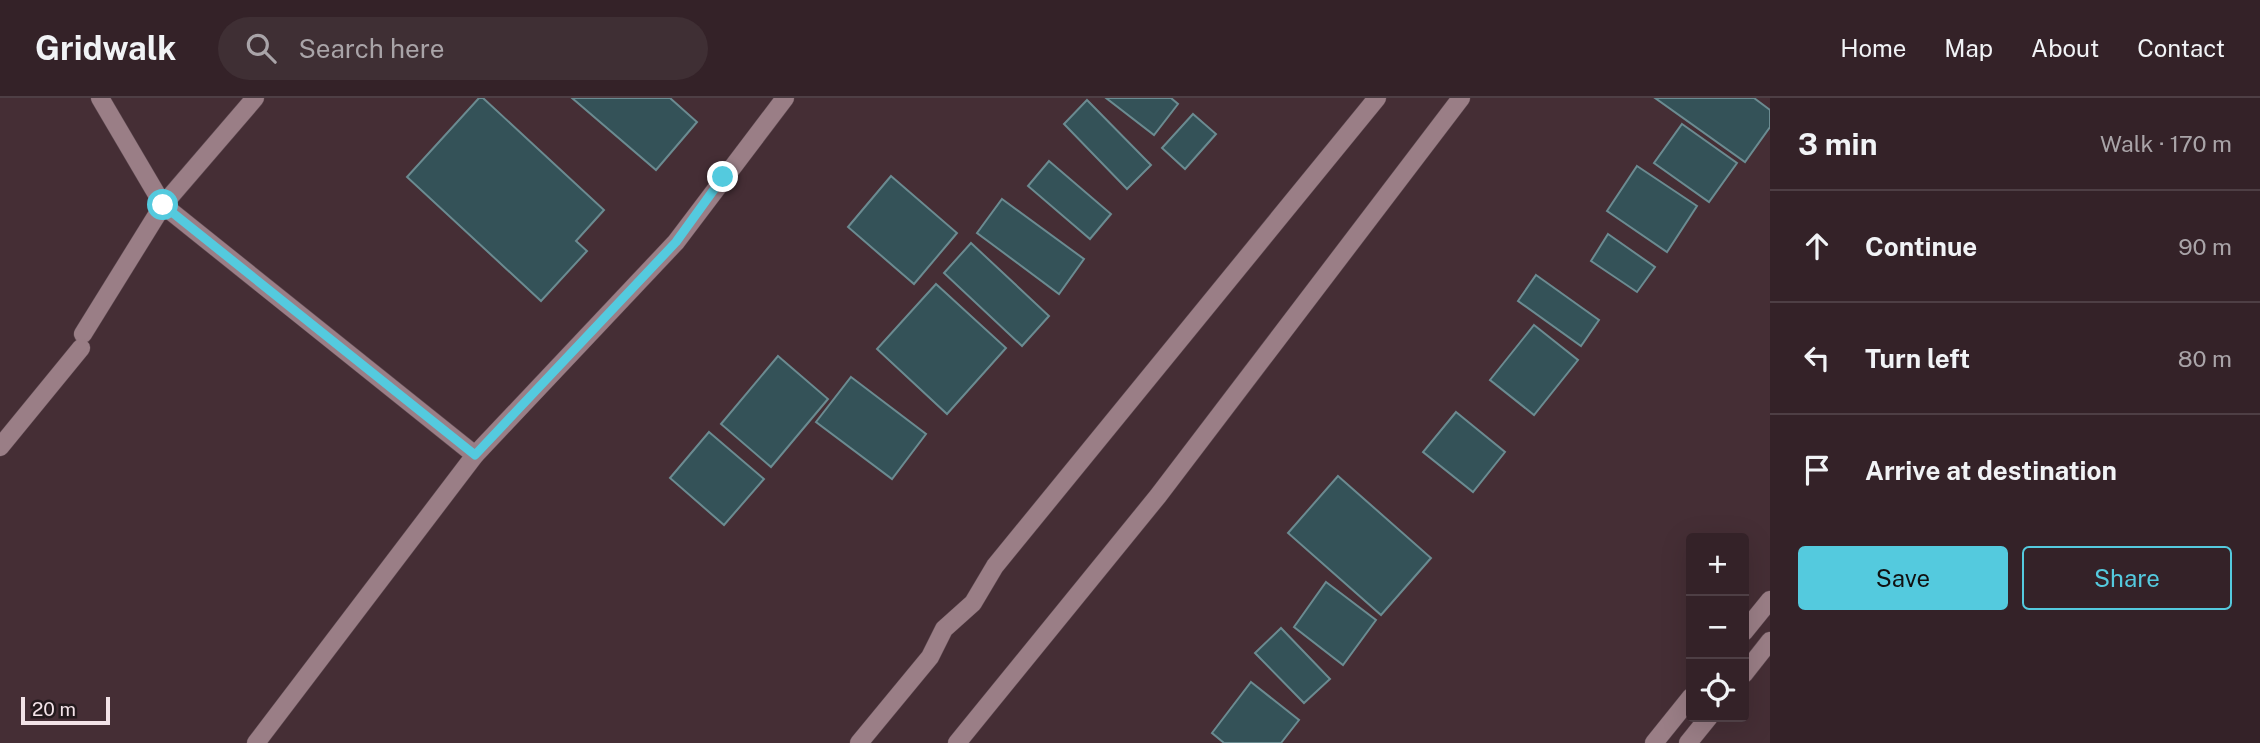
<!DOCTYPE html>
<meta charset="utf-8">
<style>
body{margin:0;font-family:"Public Sans",sans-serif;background:#3f2f34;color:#f1f3f6}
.controls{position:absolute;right:21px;bottom:21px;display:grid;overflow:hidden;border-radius:7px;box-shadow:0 7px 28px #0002}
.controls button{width:63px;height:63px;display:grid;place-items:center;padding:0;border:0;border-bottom:2px solid #4e3f45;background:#342228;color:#f1f3f6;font:35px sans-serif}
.scale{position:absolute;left:21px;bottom:18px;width:89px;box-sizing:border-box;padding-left:7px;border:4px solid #f3e3e8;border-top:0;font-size:19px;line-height:24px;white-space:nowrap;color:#f3e3e8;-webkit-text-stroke:5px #241a1d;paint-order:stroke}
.stop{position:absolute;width:21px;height:21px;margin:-16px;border:5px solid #54cade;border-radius:50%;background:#fff}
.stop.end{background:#54cade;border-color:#fff;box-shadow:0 2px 7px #0008}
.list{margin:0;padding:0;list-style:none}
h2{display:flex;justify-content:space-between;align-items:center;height:91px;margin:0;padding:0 28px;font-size:30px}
h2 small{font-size:23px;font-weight:400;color:#a9a4a8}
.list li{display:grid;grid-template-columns:46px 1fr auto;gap:21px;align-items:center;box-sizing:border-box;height:112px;padding:0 28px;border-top:2px solid #4e3f45}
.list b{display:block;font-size:26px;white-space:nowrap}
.list em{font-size:23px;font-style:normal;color:#a9a4a8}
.actions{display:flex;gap:14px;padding:21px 28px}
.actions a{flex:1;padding:16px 0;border:2px solid #54cade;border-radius:7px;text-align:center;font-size:24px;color:#54cade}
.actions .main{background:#54cade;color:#111}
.icon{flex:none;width:38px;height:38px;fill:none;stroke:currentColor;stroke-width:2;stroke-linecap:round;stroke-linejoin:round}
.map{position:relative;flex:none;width:1770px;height:645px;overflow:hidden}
header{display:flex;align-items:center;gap:42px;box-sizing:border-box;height:98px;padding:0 35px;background:#342228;border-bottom:2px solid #4e3f45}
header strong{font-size:33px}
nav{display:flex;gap:38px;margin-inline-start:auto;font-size:24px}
.search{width:490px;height:63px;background:#3f2f34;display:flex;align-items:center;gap:18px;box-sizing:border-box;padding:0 24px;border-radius:38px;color:#a9a4a8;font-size:26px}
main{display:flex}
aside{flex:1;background:#342228}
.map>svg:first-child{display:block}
.building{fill:#345258;stroke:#6b8b91;stroke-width:2}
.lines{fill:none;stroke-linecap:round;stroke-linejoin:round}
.street-casing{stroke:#5f4b52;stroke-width:19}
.secondary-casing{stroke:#5f4b52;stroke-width:19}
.street{stroke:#9a7e86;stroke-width:18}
.secondary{stroke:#9a7e86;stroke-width:18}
.route{stroke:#54cade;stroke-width:9}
</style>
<header>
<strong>Gridwalk</strong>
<div class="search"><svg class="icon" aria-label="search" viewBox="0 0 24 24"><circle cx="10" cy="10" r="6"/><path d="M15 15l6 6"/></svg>Search here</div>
<nav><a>Home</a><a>Map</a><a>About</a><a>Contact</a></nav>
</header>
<main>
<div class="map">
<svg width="1770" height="645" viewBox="0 0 1770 645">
<rect width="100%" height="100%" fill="#452e35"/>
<g class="building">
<polygon points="479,0 483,0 604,112 576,143 587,153 541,203 407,79"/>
<polygon points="572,0 670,0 697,24 656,72"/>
<polygon points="1106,0 1171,0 1178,6 1154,37"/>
<polygon points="1655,0 1754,0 1770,12 1770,29 1745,64"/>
<polygon points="1087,2 1151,67 1127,91 1064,26"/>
<polygon points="1193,16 1216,36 1185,71 1162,50"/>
<polygon points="1682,26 1737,65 1709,104 1654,65"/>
<polygon points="1049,63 1111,116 1090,141 1028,88"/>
<polygon points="1637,68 1697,108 1667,154 1607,113"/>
<polygon points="891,78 957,135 914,186 848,129"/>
<polygon points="1002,101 1084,161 1059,196 977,135"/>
<polygon points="1608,136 1655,169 1637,194 1591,163"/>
<polygon points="971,145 1049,218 1022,248 944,175"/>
<polygon points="1536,177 1599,222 1581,248 1518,203"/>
<polygon points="936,186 1006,250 947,316 877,251"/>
<polygon points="1534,227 1578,262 1534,317 1490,282"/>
<polygon points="778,258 828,301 771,369 721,326"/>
<polygon points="851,279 926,336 892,381 816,324"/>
<polygon points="1456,314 1505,354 1473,394 1423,354"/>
<polygon points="709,334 764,381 724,427 670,380"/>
<polygon points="1338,378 1431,460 1381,517 1288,435"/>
<polygon points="1326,484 1376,522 1343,567 1294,529"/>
<polygon points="1281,530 1330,581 1304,605 1255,555"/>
<polygon points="1251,584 1299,622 1281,645 1224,645 1212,635"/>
</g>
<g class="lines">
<defs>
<g id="street">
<polyline points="100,0 163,107 475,357"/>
<polyline points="83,236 163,107 255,0"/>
<polyline points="0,349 81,250"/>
<polyline points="256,645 475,357 676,144 785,0"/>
<polyline points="859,645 930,559 944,531 973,505 995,468 1377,0"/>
<polyline points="957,645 1158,398 1461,0"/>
</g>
<g id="secondary">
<polyline points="1744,534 1770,502"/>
<polyline points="1744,576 1770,543"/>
<polyline points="1654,645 1691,599"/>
<polyline points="1688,645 1709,619"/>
</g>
</defs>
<use href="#street" class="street-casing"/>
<use href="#secondary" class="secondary-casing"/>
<use href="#street" class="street"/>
<use href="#secondary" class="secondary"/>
</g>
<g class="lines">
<polyline class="route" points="163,107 475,357 676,144 723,79"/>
</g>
</svg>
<div class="controls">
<button>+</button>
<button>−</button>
<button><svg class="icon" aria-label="locate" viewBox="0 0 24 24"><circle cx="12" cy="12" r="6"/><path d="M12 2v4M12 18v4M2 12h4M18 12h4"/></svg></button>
</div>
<div class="scale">20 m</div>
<div class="stop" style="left:163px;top:107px"></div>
<div class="stop end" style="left:723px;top:79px"></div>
</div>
<aside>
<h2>3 min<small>Walk · 170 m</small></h2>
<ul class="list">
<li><svg class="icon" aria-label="ahead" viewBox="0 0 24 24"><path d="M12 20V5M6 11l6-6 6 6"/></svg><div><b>Continue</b></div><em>90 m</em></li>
<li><svg class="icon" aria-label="left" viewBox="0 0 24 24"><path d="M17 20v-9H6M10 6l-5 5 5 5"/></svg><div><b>Turn left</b></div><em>80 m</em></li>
<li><svg class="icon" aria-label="arrive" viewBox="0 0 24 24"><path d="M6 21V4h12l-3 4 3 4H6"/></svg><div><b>Arrive at destination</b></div></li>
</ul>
<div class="actions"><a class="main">Save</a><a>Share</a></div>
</aside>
</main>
